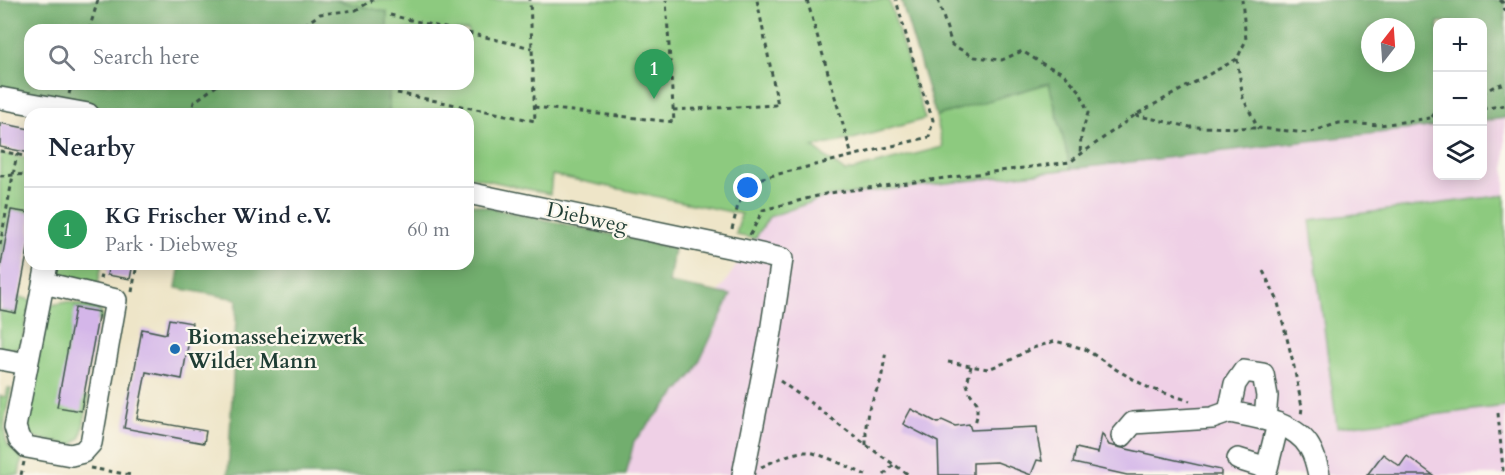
<!DOCTYPE html>
<meta charset="utf-8">
<style>
body{margin:0;font-family:Cardo,serif;background:#f2f2f3;color:#1f2937}
.controls{position:absolute;right:18px;top:18px;display:grid;overflow:hidden;border-radius:12px;box-shadow:0 3px 15px #0003}
.controls button{width:54px;height:54px;display:grid;place-items:center;padding:0;border:0;border-bottom:2px solid #e0e1e3;background:#fff;color:#1f2937;font:30px sans-serif}
.compass{position:absolute;left:1361px;top:18px;width:54px;height:54px;border-radius:50%;background:#fff;box-shadow:0 3px 15px #0003;rotate:17deg}
.you{position:absolute;left:748px;top:188px;width:21px;height:21px;margin:-15px;border:4px solid #fff;border-radius:50%;background:#1a73e8;box-shadow:0 0 0 9px #1a73e833}
.badge{display:grid;place-items:center;width:39px;height:39px;border-radius:50%;background:#1a73e8;color:#fff;font-size:20px;font-weight:700}
.pin{position:absolute;translate:-50% -50px;filter:drop-shadow(0 2px 3px #0008)}
.pin::after{content:'';position:absolute;top:32px;width:21px;height:18px;background:inherit;clip-path:polygon(0 0,100% 0,50% 100%)}
.list{margin:0;padding:0;list-style:none}
h2{display:flex;justify-content:space-between;align-items:center;height:78px;margin:0;padding:0 24px;font-size:26px}
h2 small{font-size:20px;font-weight:400;color:#747a83}
.list li{display:grid;grid-template-columns:39px 1fr auto;gap:18px;align-items:center;box-sizing:border-box;height:84px;padding:0 24px;border-top:2px solid #e0e1e3}
.list b{display:block;font-size:22px;white-space:nowrap}
.list p{margin:0;font-size:20px;white-space:nowrap;color:#747a83}
.list em{font-size:20px;font-style:normal;color:#747a83}
.icon{flex:none;width:33px;height:33px;fill:none;stroke:currentColor;stroke-width:2;stroke-linecap:round;stroke-linejoin:round}
.map{position:relative;flex:none;width:1505px;height:475px;overflow:hidden}
.search{position:absolute;background:#fff;box-shadow:0 3px 15px #0003;left:24px;top:24px;width:450px;height:66px;display:flex;align-items:center;gap:15px;box-sizing:border-box;padding:0 21px;border-radius:18px;color:#747a83;font-size:22px}
.panel{position:absolute;background:#fff;box-shadow:0 3px 15px #0003;left:24px;top:108px;width:450px;height:162px;border-radius:18px}
.map>svg:first-child{display:block}
.built{fill:#efd0e6}
.green{fill:#8dca7f;stroke:#56845a;stroke-width:1.5}
.forest{fill:#72ae6e;stroke:#487651;stroke-width:1.5;fill-rule:evenodd}
.building{fill:#d4b6e9}
.lines{fill:none;stroke-linecap:round;stroke-linejoin:round}
.minor-casing{stroke:#3e564a;stroke-width:24}
.path{stroke:#3e564a;stroke-width:3;stroke-dasharray:4.5 4.5;stroke-linecap:butt}
.minor{stroke:#fff;stroke-width:21}
.poi-dot{fill:#1f6fb2;stroke:#fbf7ec;stroke-width:2}
.labels{text-anchor:middle;dominant-baseline:central;stroke-width:4.5;stroke-linejoin:round;paint-order:stroke}
.street-label{font-size:21px;fill:#1f3d34;stroke:#fbf7ec}
.poi-label{font-size:21px;font-weight:bold;fill:#1f3d34;stroke:#fbf7ec;text-anchor:start}
</style>
<div class="map">
<svg width="1505" height="475" viewBox="0 0 1505 475">
<rect width="100%" height="100%" fill="#fbf7ec"/>
<filter id="ink" filterUnits="userSpaceOnUse"><feTurbulence type="fractalNoise" baseFrequency=".0167" numOctaves="2"/><feDisplacementMap in="SourceGraphic" scale="12" xChannelSelector="R" yChannelSelector="G"/><feConvolveMatrix kernelMatrix="1 2 1 2 8 2 1 2 1" color-interpolation-filters="sRGB"/></filter>
<filter id="wash" filterUnits="userSpaceOnUse"><feTurbulence type="fractalNoise" baseFrequency=".008" numOctaves="4" result="noise"/><feDisplacementMap in="SourceGraphic" scale="24" xChannelSelector="R" yChannelSelector="G"/><feGaussianBlur stdDeviation="1.35" result="paint"/><feColorMatrix in="noise" values="0 0 0 0 0 0 0 0 0 0 0 0 0 0 0 0 0 1.4 0 .05"/><feComposite in="paint" operator="in"/></filter>
<g filter="url(#wash)">
<rect width="100%" height="100%" fill="#eee5c8"/>
<polygon class="built" points="1505,118 1505,475 602,475 703,320 718,293 769,217 826,197 1437,126 1438,176 1482,176 1483,121"/>
<g class="green">
<polygon points="334,0 889,0 925,119 849,140 813,147 845,172 943,147 936,116 1049,83 1071,169 826,197 769,217 755,239 736,235 741,214 552,175 550,194 468,176 468,114 389,114 389,84 468,84 468,30 387,30 387,12"/>
<polygon points="0,153 30,159 30,213 11,210 0,270"/>
<polygon points="1505,195 1505,406 1337,427 1310,220"/>
<polygon points="56,264 102,264 97,288 59,276"/>
<polygon points="19,297 31,300 21,345 14,349 0,347 0,310 16,313"/>
<path d="M66,302L97,308C102,311 102,315 102,321L97,320L98,312L75,308L83,396L89,397L81,437L74,444L70,445L34,438L29,430L27,420L47,311L52,305Z"/>
<path d="M8,388L11,389C8,405 0,430 8,445C12,450 18,454 22,458L19,475H0V396L6,397Z"/>
</g>
<g class="forest">
<polygon points="0,0 334,0 387,12 387,30 30,30 30,84 389,84 389,114 126,114 0,91"/>
<path d="M901,0H1505V118L1483,121L1482,22H1438L1437,126L1071,169L1049,83L936,116ZM1370,27H1406V63H1370Z"/>
<polygon points="468,203 674,248 669,283 731,295 694,373 634,441 626,475 228,475 237,299 176,288 180,264 468,264"/>
</g>
<g id="blocks">
<g class="building">
<polygon points="0,123 30,129 30,153 0,147"/>
<polygon points="11,210 30,213 30,238 16,313 0,310 0,270"/>
<polygon points="109,264 133,264 130,279 107,275"/>
<polygon points="75,308 99,312 81,411 57,407"/>
<polygon points="169,319 192,323 182,379 146,372 137,419 206,431 204,443 124,428 142,329 166,334"/>
<polygon points="911,409 938,423 942,420 955,426 969,424 971,430 1037,427 1038,441 1042,461 1037,460 1031,475 997,462 973,463 973,475 939,475 938,442 903,424"/>
<polygon points="1102,434 1109,445 1221,470 1221,475 1127,475 1073,463 1076,448 1098,453"/>
<polygon points="1383,454 1400,466 1407,456 1433,475 1367,475"/>
</g>
</g>
</g>
<g filter="url(#ink)">
<use href="#blocks" fill-opacity="0" stroke="#3e564a" stroke-width="1.5"/>
<g class="lines">
<defs>
<g id="minor">
<polyline points="0,98 88,114"/>
<polyline points="468,193 743,250 782,259 771,332 743,475"/>
<polyline points="44,283 116,300 91,443 83,452 71,455 27,447 19,439 15,427 47,264"/>
<polyline points="0,359 27,364"/>
<path d="M1229,412C1255,417 1296,422 1310,448C1315,456 1317,466 1319,475"/>
<polyline points="1122,436 1133,423 1212,418 1229,412 1235,384 1244,371 1263,374 1267,396 1265,419"/>
<polyline points="1238,459 1267,468 1278,424"/>
</g>
</defs>
<use href="#minor" class="minor-casing"/>
<g class="path">
<polyline points="807,0 852,156"/>
<polyline points="938,0 952,45 975,57 1002,60 1022,51 1043,64 1063,73 1080,91 1088,113 1081,136 1080,155"/>
<polyline points="1500,0 1503,3 1505,11"/>
<polyline points="390,15 453,30"/>
<polyline points="89,30 98,0"/>
<polyline points="297,30 320,14 356,10 373,0"/>
<polyline points="468,33 532,48"/>
<polyline points="1237,59 1243,98 1258,128 1308,133 1339,123 1380,125 1438,117"/>
<polyline points="397,93 535,121 530,0"/>
<polyline points="1482,93 1495,86 1505,83"/>
<polyline points="69,94 72,84"/>
<polyline points="534,107 674,122 666,0"/>
<polyline points="1482,109 1505,105"/>
<polyline points="673,110 778,105 757,0"/>
<polyline points="191,114 194,102 219,84"/>
<polyline points="1135,115 1190,127 1258,128"/>
<polyline points="1432,117 1438,109"/>
<polyline points="0,151 30,157"/>
<polyline points="0,176 30,174"/>
<polyline points="732,229 738,205 750,181 929,137 933,120 921,87 896,0"/>
<polyline points="750,235 763,210 829,193 1070,162 1135,115 1237,59 1246,40 1242,0"/>
<polyline points="0,245 17,154"/>
<polyline points="1263,271 1277,299 1293,362 1302,407 1301,416"/>
<polyline points="100,279 103,264"/>
<polyline points="132,292 137,264"/>
<polyline points="948,362 988,369 1007,362 1030,349 1055,341 1085,349 1117,370 1149,388 1190,401"/>
<polyline points="971,366 967,384 970,393 977,403 977,416 975,424"/>
<polyline points="780,381 815,406 866,445 909,475"/>
<polyline points="1498,413 1503,470 1500,475"/>
<polyline points="866,445 866,426 868,411 881,380 886,351"/>
<path d="M761,467C775,461 793,451 807,452C821,453 852,469 866,475"/>
<polyline points="90,468 131,475"/>
<polyline points="21,475 24,462"/>
<polyline points="884,475 894,464"/>
</g>
<use href="#minor" class="minor"/>
</g>
</g>
<circle class="poi-dot" cx="175" cy="349" r="6"/>
<g class="labels">
<g class="street-label">
<text transform="translate(587 218) rotate(12)">Diebweg</text>
</g>
<g class="poi-label">
<text x="187" y="337">Biomasseheizwerk<tspan x="187" dy="24">Wilder Mann</tspan></text>
</g>
</g>
</svg>
<div class="controls">
<button>+</button>
<button>−</button>
<button><svg class="icon" aria-label="layers" viewBox="0 0 24 24"><path d="M12 4l9 5-9 5-9-5zM3 14l9 5 9-5"/></svg></button>
</div>
<svg class="compass" viewBox="-18 -18 36 36"><path d="M0-13l5 13h-10z" fill="#e53935"/><path d="M0 13l5-13h-10z" fill="#747a83"/></svg>
<div class="you"></div>
<div class="pin badge" style="left:654px;top:99px;background:#2e9e5b">1</div>
<div class="search"><svg class="icon" aria-label="search" viewBox="0 0 24 24"><circle cx="10" cy="10" r="6"/><path d="M15 15l6 6"/></svg>Search here</div>
<section class="panel">
<h2>Nearby<small></small></h2>
<ul class="list">
<li><span class="badge" style="background:#2e9e5b">1</span><div><b>KG Frischer Wind e.V.</b><p>Park · Diebweg</p></div><em>60 m</em></li>
</ul>
</section>
</div>
